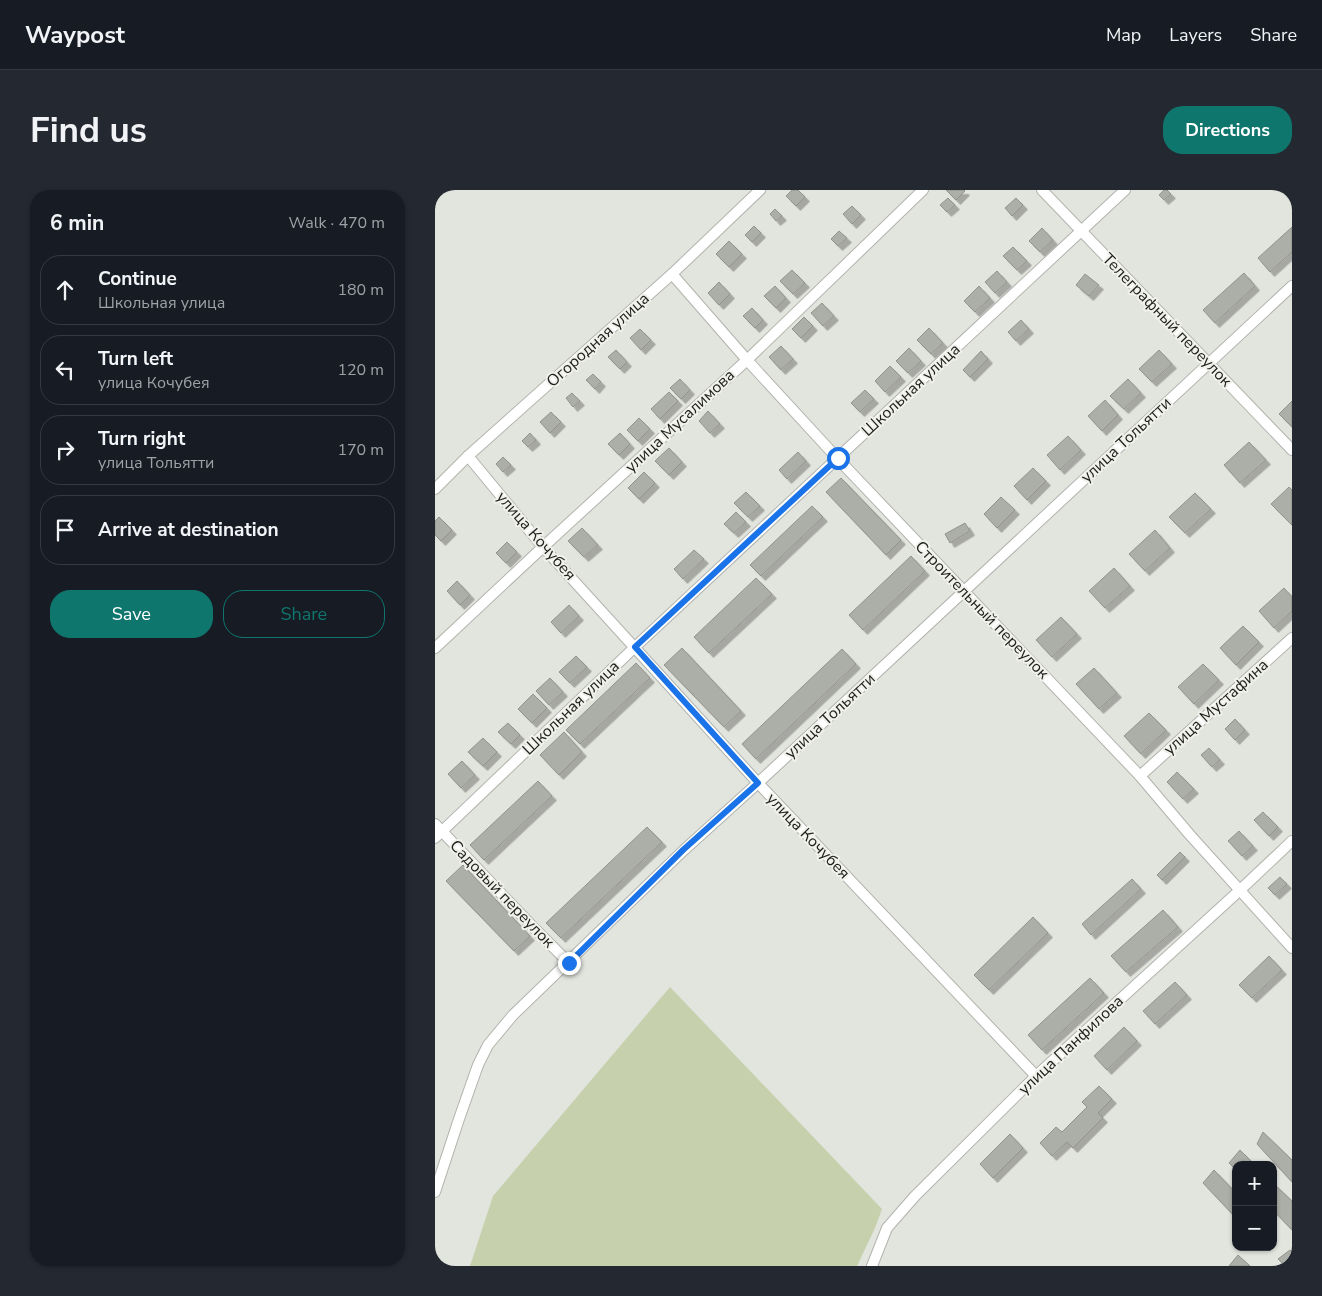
<!DOCTYPE html>
<meta charset="utf-8">
<style>
body{margin:0;font-family:"Nunito Sans",sans-serif;background:#242831;color:#f1f3f6}
.controls{position:absolute;right:15px;bottom:15px;display:grid;overflow:hidden;border-radius:10px;box-shadow:0 1px 4px #0004}
.controls button{width:45px;height:45px;display:grid;place-items:center;padding:0;border:0;border-bottom:1px solid #363941;background:#171b24;color:#f1f3f6;font:25px sans-serif}
.stop{position:absolute;width:15px;height:15px;margin:-11px;border:4px solid #1a73e8;border-radius:50%;background:#fff}
.stop.end{background:#1a73e8;border-color:#fff;box-shadow:0 1px 5px #0008}
.list{margin:0;padding:0;list-style:none}
h2{display:flex;justify-content:space-between;align-items:center;height:65px;margin:0;padding:0 20px;font-size:21px}
h2 small{font-size:16px;font-weight:400;color:#9ea1a6}
.list li{display:grid;grid-template-columns:32px 1fr auto;gap:15px;align-items:center;box-sizing:border-box;height:70px;margin:0 10px 10px;padding:0 10px;border:1px solid #363941;border-radius:20px}
.list b{display:block;font-size:19px;white-space:nowrap}
.list p{margin:0;font-size:16px;white-space:nowrap;color:#9ea1a6}
.list em{font-size:16px;font-style:normal;color:#9ea1a6}
.actions{display:flex;gap:10px;padding:15px 20px}
.actions a{flex:1;padding:11px 0;border:1px solid #0f766e;border-radius:20px;text-align:center;font-size:18px;color:#0f766e}
.actions .main{background:#0f766e;color:#fff}
.icon{flex:none;width:28px;height:28px;fill:none;stroke:currentColor;stroke-width:2;stroke-linecap:round;stroke-linejoin:round}
.map{position:relative;flex:none;width:857px;height:1076px;overflow:hidden;border-radius:20px}
header{display:flex;align-items:center;gap:30px;box-sizing:border-box;height:70px;padding:0 25px;background:#171b24;border-bottom:1px solid #363941}
header strong{font-size:24px}
nav{display:flex;gap:28px;margin-inline-start:auto;font-size:18px}
.intro{display:flex;align-items:center;justify-content:space-between;box-sizing:border-box;height:120px;padding:0 30px}
h1{margin:0;font-size:35px}
.button{padding:12px 22px;border-radius:20px;background:#0f766e;color:#fff;font-size:18px;font-weight:700}
main{display:flex;gap:30px;padding:0 30px}
aside{flex:1;background:#171b24;border-radius:20px;box-shadow:0 1px 4px #0004}
.map>svg:first-child{display:block}
.green{fill:#c7d0ac}
.building{fill:#acaea8;stroke:#92938d;filter:url(#shadow)}
.lines{fill:none;stroke-linecap:round;stroke-linejoin:round}
.minor-casing{stroke:#b2b3ad;stroke-width:12}
.minor{stroke:#fff;stroke-width:10}
.route{stroke:#1a73e8;stroke-width:6}
.labels{text-anchor:middle;dominant-baseline:central;stroke-width:4;stroke-linejoin:round;paint-order:stroke}
.street-label{font-size:16px;fill:#20211e;stroke:#f0f1eb}
</style>
<header>
<strong>Waypost</strong>
<nav><a>Map</a><a>Layers</a><a>Share</a></nav>
</header>
<div class="intro"><h1>Find us</h1><a class="button">Directions</a></div>
<main>
<aside>
<h2>6 min<small>Walk · 470 m</small></h2>
<ul class="list">
<li><svg class="icon" aria-label="ahead" viewBox="0 0 24 24"><path d="M12 20V5M6 11l6-6 6 6"/></svg><div><b>Continue</b><p>Школьная улица</p></div><em>180 m</em></li>
<li><svg class="icon" aria-label="left" viewBox="0 0 24 24"><path d="M17 20v-9H6M10 6l-5 5 5 5"/></svg><div><b>Turn left</b><p>улица Кочубея</p></div><em>120 m</em></li>
<li><svg class="icon" aria-label="right" viewBox="0 0 24 24"><path d="M7 20v-9h11M14 6l5 5-5 5"/></svg><div><b>Turn right</b><p>улица Тольятти</p></div><em>170 m</em></li>
<li><svg class="icon" aria-label="arrive" viewBox="0 0 24 24"><path d="M6 21V4h12l-3 4 3 4H6"/></svg><div><b>Arrive at destination</b></div></li>
</ul>
<div class="actions"><a class="main">Save</a><a>Share</a></div>
</aside>
<div class="map">
<svg width="857" height="1076" viewBox="0 0 857 1076">
<defs>
<filter id="shadow"><feDropShadow dx="4.5" dy="4.5" stdDeviation="0" flood-color="#0004"/></filter>
</defs>
<rect width="100%" height="100%" fill="#e2e4de"/>
<polygon class="green" points="235,797 447,1019 440,1038 422,1076 35,1076 58,1006"/>
<g class="building">
<polygon points="357,0 363,0 370,7 361,16 351,6"/>
<polygon points="511,0 529,0 530,1 521,10"/>
<polygon points="729,0 732,0 736,4 729,10 724,5"/>
<polygon points="513,8 520,15 512,22 505,15"/>
<polygon points="581,8 588,15 577,26 570,18"/>
<polygon points="417,16 426,25 417,34 408,24"/>
<polygon points="340,19 347,26 341,31 335,24"/>
<polygon points="319,36 326,43 317,52 310,45"/>
<polygon points="857,37 857,62 835,82 823,68"/>
<polygon points="607,38 618,50 605,62 594,51"/>
<polygon points="404,41 412,48 403,56 396,49"/>
<polygon points="294,51 307,64 294,77 281,64"/>
<polygon points="578,57 592,71 582,80 568,66"/>
<polygon points="357,80 370,93 358,104 345,91"/>
<polygon points="562,81 572,92 560,103 550,92"/>
<polygon points="809,83 820,96 780,133 768,120"/>
<polygon points="650,84 664,95 654,106 641,95"/>
<polygon points="284,92 295,104 284,115 273,103"/>
<polygon points="340,96 351,108 341,118 329,106"/>
<polygon points="544,96 555,108 540,122 529,111"/>
<polygon points="387,113 399,126 388,136 376,123"/>
<polygon points="317,118 328,130 320,138 308,126"/>
<polygon points="369,127 378,136 366,148 357,139"/>
<polygon points="586,130 594,139 581,151 573,142"/>
<polygon points="494,138 508,153 496,164 482,150"/>
<polygon points="205,139 216,150 206,160 195,148"/>
<polygon points="346,156 358,169 346,180 334,167"/>
<polygon points="474,158 486,171 473,183 461,171"/>
<polygon points="181,160 192,172 185,179 173,167"/>
<polygon points="724,160 737,174 717,192 704,179"/>
<polygon points="546,161 553,169 535,187 528,180"/>
<polygon points="455,176 466,187 450,202 440,191"/>
<polygon points="158,184 166,192 160,199 151,190"/>
<polygon points="245,189 255,200 246,209 235,198"/>
<polygon points="693,189 706,203 689,219 675,206"/>
<polygon points="430,200 439,209 425,222 416,213"/>
<polygon points="234,202 243,211 225,229 216,219"/>
<polygon points="137,203 145,211 138,217 131,208"/>
<polygon points="670,210 683,225 667,241 653,226"/>
<polygon points="857,211 857,237 844,224"/>
<polygon points="273,221 285,234 275,243 264,231"/>
<polygon points="116,222 126,232 115,243 105,232"/>
<polygon points="204,228 215,239 203,251 192,240"/>
<polygon points="95,243 101,250 93,257 87,251"/>
<polygon points="185,243 195,254 184,265 173,254"/>
<polygon points="633,246 646,260 625,280 612,265"/>
<polygon points="814,252 831,270 805,293 789,275"/>
<polygon points="234,258 247,272 234,285 220,271"/>
<polygon points="363,262 371,271 352,289 344,280"/>
<polygon points="68,267 76,275 68,282 61,274"/>
<polygon points="598,278 611,291 592,310 579,296"/>
<polygon points="209,282 220,293 204,309 193,298"/>
<polygon points="406,288 466,350 451,365 391,302"/>
<polygon points="854,297 857,300 857,335 836,314"/>
<polygon points="311,302 325,316 313,327 299,313"/>
<polygon points="760,303 776,319 750,343 734,327"/>
<polygon points="566,307 580,320 562,338 549,324"/>
<polygon points="377,316 388,327 326,386 315,375"/>
<polygon points="301,322 311,332 299,343 289,334"/>
<polygon points="4,327 17,340 6,351 0,345 0,331"/>
<polygon points="530,333 535,341 515,353 510,344"/>
<polygon points="147,338 163,355 149,367 133,351"/>
<polygon points="720,340 735,358 710,381 694,364"/>
<polygon points="72,352 82,362 71,373 61,363"/>
<polygon points="259,360 269,369 248,389 239,379"/>
<polygon points="476,366 490,381 428,440 414,425"/>
<polygon points="679,378 695,396 670,418 654,401"/>
<polygon points="321,388 337,404 274,463 259,447"/>
<polygon points="22,391 35,405 25,415 12,401"/>
<polygon points="849,398 857,407 857,421 839,438 824,421"/>
<polygon points="134,415 144,426 126,443 116,432"/>
<polygon points="626,427 642,444 617,467 601,450"/>
<polygon points="808,436 824,452 801,475 785,458"/>
<polygon points="247,458 306,521 289,537 229,475"/>
<polygon points="407,459 421,474 321,569 307,554"/>
<polygon points="141,466 152,477 135,493 124,482"/>
<polygon points="201,473 215,488 145,554 131,540"/>
<polygon points="768,474 784,490 759,514 743,497"/>
<polygon points="659,478 682,503 664,519 641,494"/>
<polygon points="115,488 128,502 114,515 101,501"/>
<polygon points="98,504 112,518 97,533 83,519"/>
<polygon points="714,523 731,540 706,564 689,546"/>
<polygon points="800,529 810,540 800,550 790,539"/>
<polygon points="73,533 85,545 76,554 63,542"/>
<polygon points="129,542 147,562 124,585 105,565"/>
<polygon points="48,548 62,562 48,576 33,562"/>
<polygon points="774,558 785,570 777,577 766,565"/>
<polygon points="27,571 40,585 26,598 13,584"/>
<polygon points="742,582 759,599 748,609 732,592"/>
<polygon points="103,591 117,606 49,670 35,655"/>
<polygon points="828,622 843,637 834,646 819,630"/>
<polygon points="212,637 227,652 126,748 111,733"/>
<polygon points="804,641 818,656 807,666 793,651"/>
<polygon points="745,662 750,667 727,690 722,685"/>
<polygon points="28,675 95,746 79,761 11,691"/>
<polygon points="845,687 852,694 840,705 833,698"/>
<polygon points="697,689 706,699 656,745 647,734"/>
<polygon points="728,720 743,737 691,782 676,766"/>
<polygon points="598,727 613,743 554,800 539,785"/>
<polygon points="834,766 847,780 817,808 804,795"/>
<polygon points="655,788 669,803 607,860 593,845"/>
<polygon points="740,792 752,805 720,834 708,821"/>
<polygon points="689,837 702,851 672,880 659,866"/>
<polygon points="664,896 677,909 663,923 668,928 638,958 632,952 617,966 605,953 621,937 627,942 652,917 647,912"/>
<polygon points="828,942 857,970 857,992 822,954"/>
<polygon points="575,944 588,958 558,988 545,974"/>
<polygon points="805,960 820,975 801,975 801,980 794,973"/>
<polygon points="779,980 801,1003 801,1028 768,993"/>
<polygon points="838,993 857,1011 857,1040 838,1020"/>
<polygon points="855,1060 857,1062 857,1076 850,1076 843,1069"/>
<polygon points="803,1065 815,1076 794,1076"/>
</g>
<g class="lines">
<defs>
<g id="minor">
<polyline points="607,0 857,260"/>
<polyline points="237,84 312,170 403,269 705,586 755,645 857,758"/>
<polyline points="33,266 108,357 323,593 601,886"/>
<polyline points="0,299 33,266 237,84 325,0"/>
<polyline points="0,458 108,357 312,170 488,0"/>
<polyline points="705,586 857,448"/>
<polyline points="0,634 97,736 134,773"/>
<polyline points="0,648 200,457 690,0"/>
<polyline points="0,1002 24,929 43,875 53,855 78,825 249,660 323,593 857,96"/>
<polyline points="437,1076 452,1038 480,1006 601,886 804,701 857,651"/>
</g>
</defs>
<use href="#minor" class="minor-casing"/>
<use href="#minor" class="minor"/>
</g>
<g class="lines">
<polyline class="route" points="134,773 248,660 323,593 200,457 403,268"/>
</g>
<g class="labels">
<g class="street-label">
<text transform="translate(732 130) rotate(46)">Телеграфный переулок</text>
<text transform="translate(163 150) rotate(-42)">Огородная улица</text>
<text transform="translate(476 200) rotate(-43)">Школьная улица</text>
<text transform="translate(245 231) rotate(-43)">улица Мусалимова</text>
<text transform="translate(691 250) rotate(-43)">улица Тольятти</text>
<text transform="translate(101 346) rotate(49)">улица Кочубея</text>
<text transform="translate(547 420) rotate(46)">Строительный переулок</text>
<text transform="translate(781 517) rotate(-42)">улица Мустафина</text>
<text transform="translate(136 518) rotate(-44)">Школьная улица</text>
<text transform="translate(395 526) rotate(-43)">улица Тольятти</text>
<text transform="translate(373 646) rotate(46)">улица Кочубея</text>
<text transform="translate(67 704) rotate(46)">Садовый переулок</text>
<text transform="translate(636 855) rotate(-43)">улица Панфилова</text>
</g>
</g>
</svg>
<div class="controls">
<button>+</button>
<button>−</button>
</div>
<div class="stop" style="left:403px;top:268px"></div>
<div class="stop end" style="left:134px;top:773px"></div>
</div>
</main>
